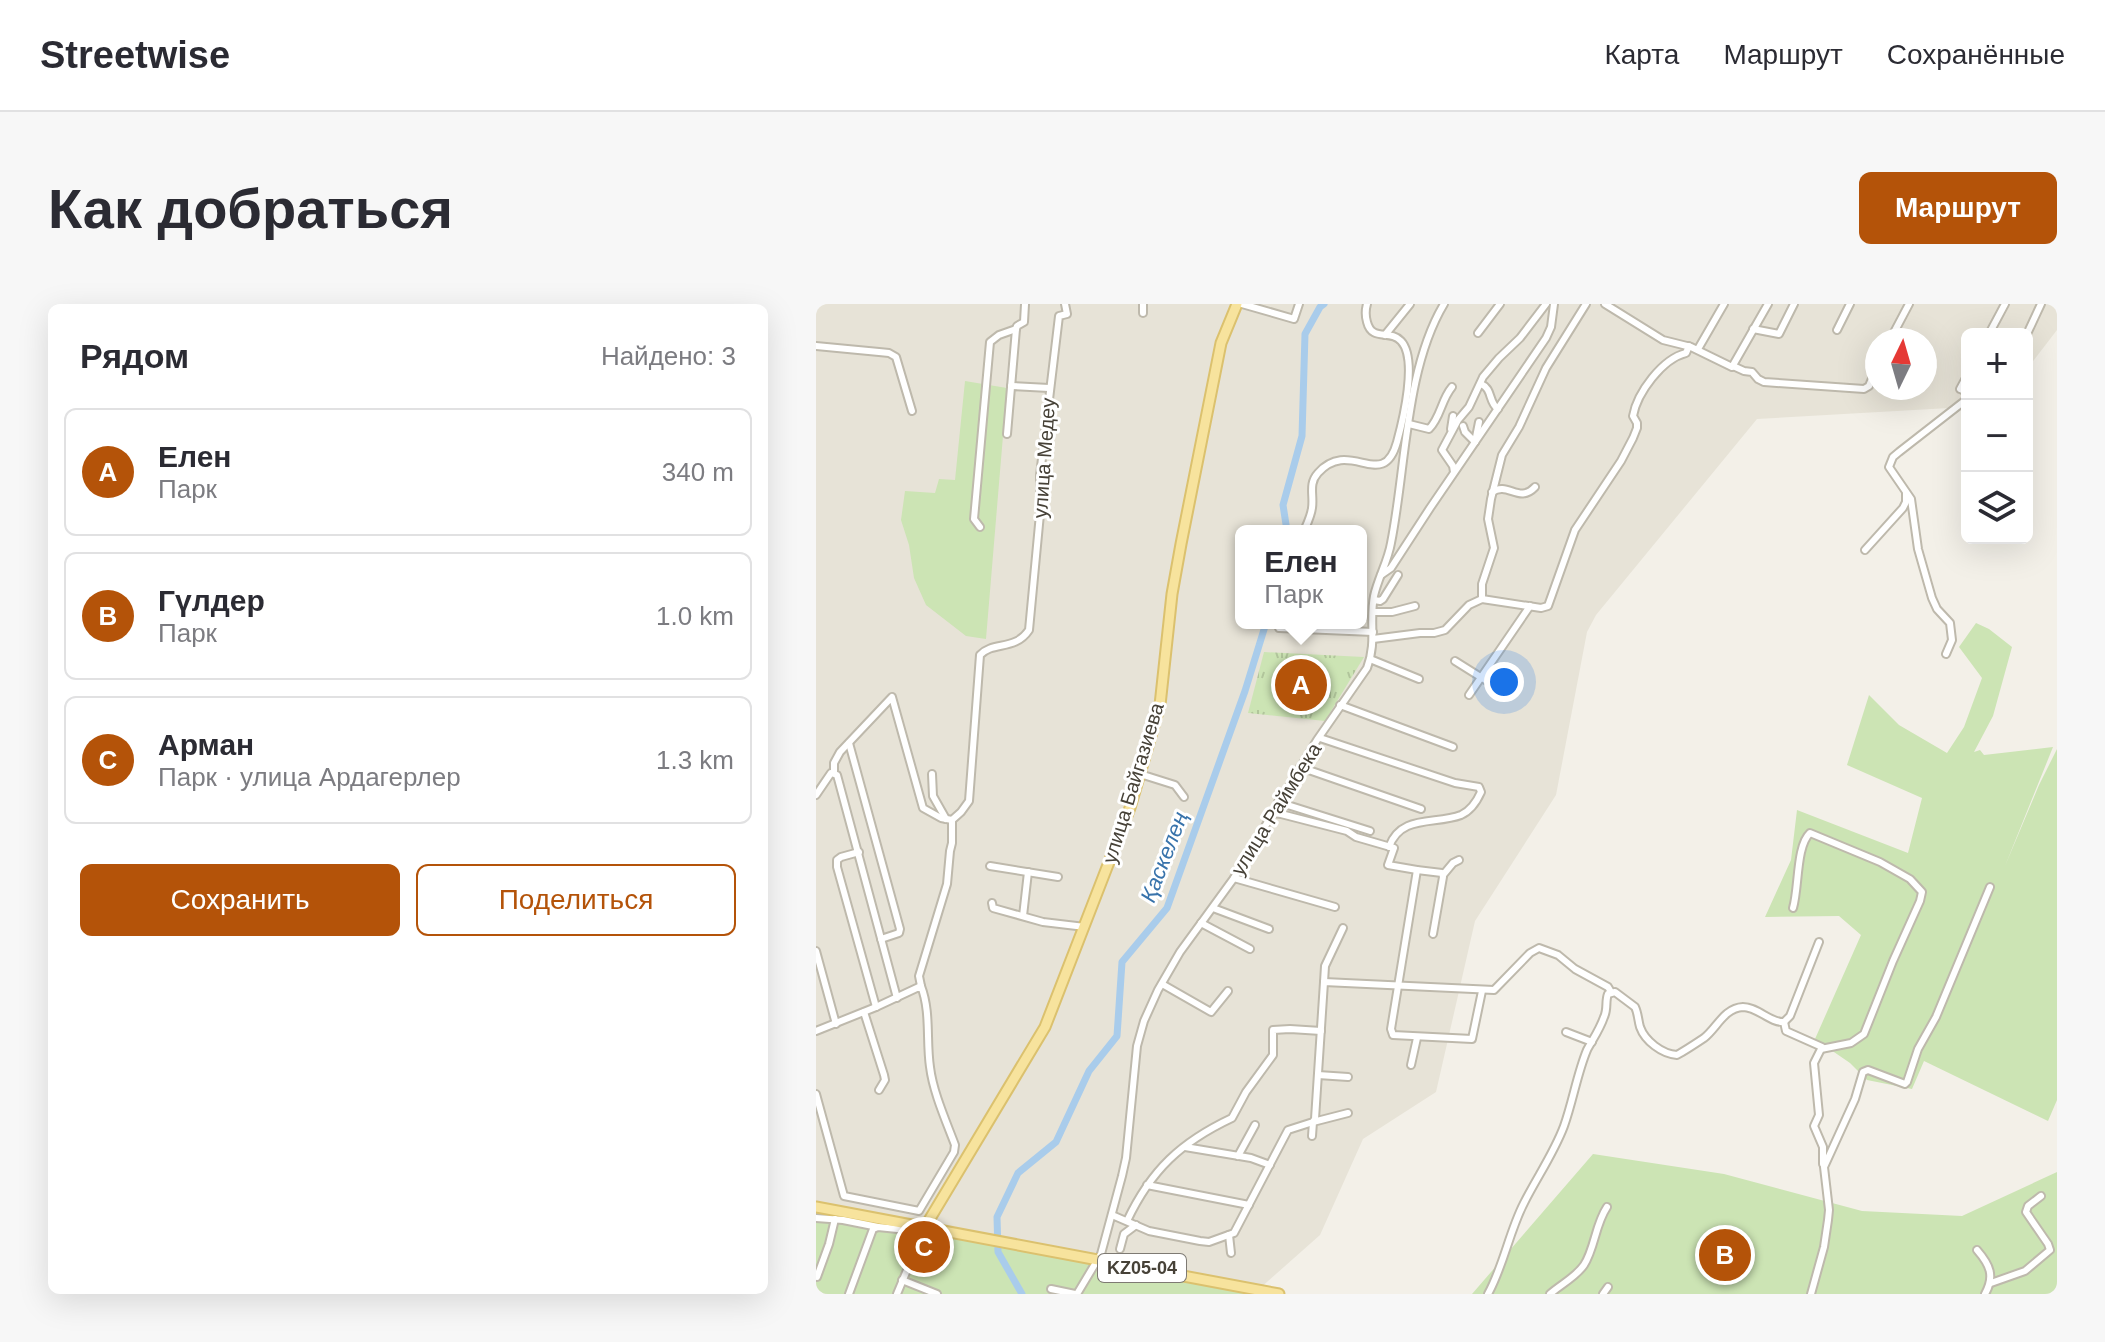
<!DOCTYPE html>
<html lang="ru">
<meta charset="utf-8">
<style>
body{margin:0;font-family:Arial,sans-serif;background:#f7f7f7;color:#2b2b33}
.controls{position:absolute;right:24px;top:24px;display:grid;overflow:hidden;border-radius:12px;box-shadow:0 8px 32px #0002}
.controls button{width:72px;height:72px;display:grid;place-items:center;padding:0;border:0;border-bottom:2px solid #e1e1e2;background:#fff;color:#2b2b33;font:40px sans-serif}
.compass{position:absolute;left:1049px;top:24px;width:72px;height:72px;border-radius:50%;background:#fff;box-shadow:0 8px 32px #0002;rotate:5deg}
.you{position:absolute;left:688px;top:378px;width:28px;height:28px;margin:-20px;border:6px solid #fff;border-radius:50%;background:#1a73e8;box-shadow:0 0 0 12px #1a73e833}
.badge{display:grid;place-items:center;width:52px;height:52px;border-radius:50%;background:#b45309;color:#fff;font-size:26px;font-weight:700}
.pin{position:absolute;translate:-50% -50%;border:4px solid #fff;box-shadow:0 2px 8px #0006}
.popup{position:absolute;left:419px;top:221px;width:132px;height:104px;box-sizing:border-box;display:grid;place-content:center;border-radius:12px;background:#fff;filter:drop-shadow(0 2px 6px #0005);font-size:26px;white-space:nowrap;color:#7c7c81}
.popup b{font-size:30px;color:#2b2b33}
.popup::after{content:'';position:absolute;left:50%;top:100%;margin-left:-16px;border:16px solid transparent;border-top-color:#fff}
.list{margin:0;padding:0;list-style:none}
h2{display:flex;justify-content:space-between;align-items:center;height:104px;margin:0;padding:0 32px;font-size:34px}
h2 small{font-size:26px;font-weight:400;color:#7c7c81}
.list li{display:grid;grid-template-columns:52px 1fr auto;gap:24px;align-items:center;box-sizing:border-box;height:128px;margin:0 16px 16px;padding:0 16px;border:2px solid #e1e1e2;border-radius:12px}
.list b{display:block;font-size:30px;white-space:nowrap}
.list p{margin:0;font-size:26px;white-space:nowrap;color:#7c7c81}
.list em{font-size:26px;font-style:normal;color:#7c7c81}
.actions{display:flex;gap:16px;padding:24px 32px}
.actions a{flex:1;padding:18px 0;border:2px solid #b45309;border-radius:12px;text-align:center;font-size:28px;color:#b45309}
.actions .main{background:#b45309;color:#fff}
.icon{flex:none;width:44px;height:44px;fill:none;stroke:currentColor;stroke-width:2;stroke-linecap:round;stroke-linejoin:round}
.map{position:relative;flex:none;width:1241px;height:990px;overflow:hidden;border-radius:12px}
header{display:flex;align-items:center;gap:48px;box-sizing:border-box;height:112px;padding:0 40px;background:#fff;border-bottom:2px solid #e1e1e2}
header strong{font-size:38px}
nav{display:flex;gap:44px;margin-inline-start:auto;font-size:28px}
.intro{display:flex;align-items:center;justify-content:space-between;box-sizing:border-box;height:192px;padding:0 48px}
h1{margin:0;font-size:56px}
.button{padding:20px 36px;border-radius:12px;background:#b45309;color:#fff;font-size:28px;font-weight:700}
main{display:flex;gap:48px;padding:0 48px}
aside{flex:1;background:#fff;border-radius:12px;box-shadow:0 8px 32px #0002}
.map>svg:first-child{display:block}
.residential{fill:#e7e3d7;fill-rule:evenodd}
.green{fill:#cce4b4}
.park{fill:url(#park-tufts)}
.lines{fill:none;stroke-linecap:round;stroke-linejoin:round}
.river{stroke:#a9cceb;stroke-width:7}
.minor-casing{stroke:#beb9ac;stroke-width:10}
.major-casing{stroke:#dbc16e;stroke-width:13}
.minor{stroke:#fff;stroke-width:6}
.major{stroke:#f7e39d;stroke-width:9}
.labels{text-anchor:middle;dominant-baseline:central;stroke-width:6;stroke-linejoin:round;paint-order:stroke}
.shield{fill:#fff;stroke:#7e7a73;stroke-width:2}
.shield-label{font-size:18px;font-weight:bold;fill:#464137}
.street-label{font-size:20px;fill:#464137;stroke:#fff}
.water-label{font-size:22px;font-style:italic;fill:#3873ab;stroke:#fff}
</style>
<header>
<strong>Streetwise</strong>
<nav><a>Карта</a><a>Маршрут</a><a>Сохранённые</a></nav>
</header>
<div class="intro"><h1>Как добраться</h1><a class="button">Маршрут</a></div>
<main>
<aside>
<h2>Рядом<small>Найдено: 3</small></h2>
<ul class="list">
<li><span class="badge">A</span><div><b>Елен</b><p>Парк</p></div><em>340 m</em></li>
<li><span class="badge">B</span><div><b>Гүлдер</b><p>Парк</p></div><em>1.0 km</em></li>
<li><span class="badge">C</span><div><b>Арман</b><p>Парк · улица Ардагерлер</p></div><em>1.3 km</em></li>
</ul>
<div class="actions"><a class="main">Сохранить</a><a>Поделиться</a></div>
</aside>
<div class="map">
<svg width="1241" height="990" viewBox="0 0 1241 990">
<defs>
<pattern id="park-tufts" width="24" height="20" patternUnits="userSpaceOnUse" patternTransform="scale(2)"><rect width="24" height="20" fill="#cce4b4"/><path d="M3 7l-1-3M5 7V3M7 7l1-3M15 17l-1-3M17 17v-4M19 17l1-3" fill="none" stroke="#b1c59b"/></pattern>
</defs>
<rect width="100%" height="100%" fill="#f3f0e8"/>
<path class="residential" d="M0,0H1241V26L1211,65V30H1151V103L941,115L780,311L771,328L740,491L659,617L620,788L547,835L504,931L442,986L440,990H0ZM1061,36H1109V84H1061ZM425,227H545V319H425Z"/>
<g class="green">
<polygon points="149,77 191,84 170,335 150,332 110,301 98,274 93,241 85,216 89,187 119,189 123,175 139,176"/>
<polygon points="1160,319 1173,325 1196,343 1177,412 1158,448 1164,446 1168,451 1237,443 1189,562 1223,481 1241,445 1241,796 1232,817 1108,757 1096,785 1051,776 1034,759 999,735 1045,631 1023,612 949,613 975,556 981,506 1092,549 1106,494 1031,461 1053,391 1083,421 1131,449 1148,423 1166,374 1143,343"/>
<polygon points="777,850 908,870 1046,907 1146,912 1241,868 1241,990 656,990"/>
<polygon points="0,903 441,986 438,990 0,990"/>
</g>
<polygon class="park" points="448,348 548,353 509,417 432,409"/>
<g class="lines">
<g class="river">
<polyline points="471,227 467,201 486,132 489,30 504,3 508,0"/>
<polyline points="206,990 182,948 181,913 202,869 240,838 273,767 301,732 306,658 351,604 429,387 450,319"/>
</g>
<defs>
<g id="minor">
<polyline points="327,0 327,9"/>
<polyline points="426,0 478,15 483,0"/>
<polyline points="789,0 847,36 875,43 916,63 952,0"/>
<polyline points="937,25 963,30 978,0"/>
<polyline points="1021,26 1034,0"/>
<polyline points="662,29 684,0"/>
<polyline points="1173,30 1189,0"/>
<polyline points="1211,30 1225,0"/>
<polyline points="569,31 594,0"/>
<polyline points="1074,36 1093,0"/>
<polyline points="0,42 63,48 73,49 80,53 96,107"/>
<polyline points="882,45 908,0"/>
<polyline points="917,62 928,67 936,68 942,75 948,78 1048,85 1053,82 1061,63"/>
<polyline points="1151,72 1144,85 1151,88"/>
<path d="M665,80C677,85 672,98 682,105"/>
<polyline points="195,82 233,84"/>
<path d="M593,120L613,125C625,113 625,96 636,83"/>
<polyline points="647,122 649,128 659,138"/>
<polyline points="635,125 637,112"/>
<polyline points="191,130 200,25 201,22 208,18 209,0"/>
<polyline points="659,138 663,118"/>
<polyline points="638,168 637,162 626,146 642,116 653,103 667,73 683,54 704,34 730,0"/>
<path d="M676,188C692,177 703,200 719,183"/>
<polyline points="164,223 158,215 174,38 183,31 200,25"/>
<path d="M488,227C491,220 495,212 496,204C498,191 492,180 502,169C534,133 567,189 581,138C587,116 602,55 585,37C574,25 556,38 551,18C549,11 549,7 551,0"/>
<polyline points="1049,246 1087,204 1090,198 1090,189"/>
<polyline points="565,271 575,264 614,204 730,34 735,23 738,0"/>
<polyline points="666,295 666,280 678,244 672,215 675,195 686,151 703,123 730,64 770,0"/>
<polyline points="558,296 564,297 567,295 582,271"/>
<polyline points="557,308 576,308 599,302"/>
<polyline points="545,313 547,313"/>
<polyline points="463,324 557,328"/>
<path d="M557,335L604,329H618L629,326L653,301L666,295L725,304L732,302L759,226L805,157L817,134L821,124V119L817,112C821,89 846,55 870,49L873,42"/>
<polyline points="1130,350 1136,336 1134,319 1121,305 1116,294 1102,245 1095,195 1073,163 1077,153 1083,148 1151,95"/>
<polyline points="554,355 603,375"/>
<polyline points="639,357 690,389"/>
<polyline points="653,391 714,302"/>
<polyline points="524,401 637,443"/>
<path d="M504,434L639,479L663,483L665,488C661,497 654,507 645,511C619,521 585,510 573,543"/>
<polyline points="33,439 84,625 83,629 65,635"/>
<polyline points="484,463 605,505"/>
<polyline points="18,468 18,459 24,448 76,393 107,504 125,514 136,516"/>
<polyline points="116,470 117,492 130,515"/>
<polyline points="324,470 359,481 368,493"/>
<polyline points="0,491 15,469 21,471 81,694"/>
<polyline points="462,498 554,527"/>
<polyline points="456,509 465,510 531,527 540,533 578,544 572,561 601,566 575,725 577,731 656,735 666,687"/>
<polyline points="43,548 25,553 21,556 21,563 60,703"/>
<polyline points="174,562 242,573"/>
<polyline points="601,566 626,569 627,573 617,630"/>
<polyline points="627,571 637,559 643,556"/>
<polyline points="418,574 519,603"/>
<polyline points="176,599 177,604 227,618 269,623"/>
<polyline points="397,604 453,625"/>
<path d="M977,604C983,584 980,542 994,529L1064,558L1094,575L1106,588L1104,597L1077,657L1048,730L1035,739L1005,745"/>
<polyline points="207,612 212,568"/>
<polyline points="385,619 434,645"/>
<polyline points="0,647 20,720"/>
<polyline points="508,678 509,662 527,624"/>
<polyline points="346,680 395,708 412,687"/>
<path d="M105,682L103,672L131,580L134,547L136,539V516L145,508L153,497L164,351C177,337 199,347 213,326L224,210V171L243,12L251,10L249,0"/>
<polyline points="48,708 68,771 69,776 63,786"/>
<polyline points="968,718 970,727 1006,743 998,759 1003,811 998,822 1007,843 1007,860"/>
<path d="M0,727L60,703L105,682C115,708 110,736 114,763C117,788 130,817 139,841L138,848L103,907L28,892L0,790"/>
<polyline points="750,728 776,738"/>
<polyline points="595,761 601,734"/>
<polyline points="502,771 532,773"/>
<polyline points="496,832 497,818 532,809"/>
<polyline points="369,843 435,854 454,861"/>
<polyline points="422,852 439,821"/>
<polyline points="331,881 433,901"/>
<polyline points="296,911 333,927 384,937 393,938 418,929 472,826 497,818 499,815 508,678 678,686 714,649 723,644 742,651 759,665 792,683 795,688"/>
<polyline points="0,914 27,916 62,923"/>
<path d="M311,917C335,866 365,838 416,814L430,788L457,751V726L474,725L505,727"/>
<polyline points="413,931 415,949"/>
<polyline points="304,945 308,930 320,921"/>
<path d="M1161,946C1174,961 1179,972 1169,990"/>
<polyline points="1,973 13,940 19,915"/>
<polyline points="86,976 121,990"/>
<polyline points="1175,979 1209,967 1234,946 1232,940 1210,908 1212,902 1225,892"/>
<polyline points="235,985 259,990"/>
<polyline points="33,990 57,925 62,923 91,926 97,920"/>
<polyline points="81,990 109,923"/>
<path d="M261,990L285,950L306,872L310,854L321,742L328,717L342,686L364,648L418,574L501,436L551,364C561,338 553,317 558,292C562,274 572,257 575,239C590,165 589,65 628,0"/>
<path d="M672,990C688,961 693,928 708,899C721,873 738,849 748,822C757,797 761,770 771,746C777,735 784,725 788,713C792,705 789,697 792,690L799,688L819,703C822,709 822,716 824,723C829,737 846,750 861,751C870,746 879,740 888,734C901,724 908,704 927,703C942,703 954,719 968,718L974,712L1003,638"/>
<path d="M734,990C744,981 760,973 768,961C779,944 779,921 791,903"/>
<polyline points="787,990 792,983"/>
<polyline points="995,990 1008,943 1012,916 1013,906 1008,863 1039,795 1047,768 1052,766 1089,780 1091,778 1102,745 1120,713 1174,583"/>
</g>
<g id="major">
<polyline points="0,903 463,990"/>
<polyline points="109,923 229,723 314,504 344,401 356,290 365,240 405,39 421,0"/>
</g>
</defs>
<use href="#minor" class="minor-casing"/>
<use href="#major" class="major-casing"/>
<use href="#minor" class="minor"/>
<use href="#major" class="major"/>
</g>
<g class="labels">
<rect class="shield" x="282" y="950" width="88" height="28" rx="6"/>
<g class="shield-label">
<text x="326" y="964">KZ05-04</text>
</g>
<g class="street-label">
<text transform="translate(228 154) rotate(-86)">улица Медеу</text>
<text transform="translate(317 479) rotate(-73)">улица Байгазиева</text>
<text transform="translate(460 505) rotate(-58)">улица Раймбека</text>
</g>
<g class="water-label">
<text transform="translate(348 553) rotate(-69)">Қаскелең</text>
</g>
</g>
</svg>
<div class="controls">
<button>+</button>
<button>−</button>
<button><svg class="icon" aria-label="layers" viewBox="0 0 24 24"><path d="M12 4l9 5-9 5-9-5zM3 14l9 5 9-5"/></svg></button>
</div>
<svg class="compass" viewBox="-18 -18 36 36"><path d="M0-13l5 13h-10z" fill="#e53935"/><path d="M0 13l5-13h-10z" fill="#7c7c81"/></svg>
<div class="you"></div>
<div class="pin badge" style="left:485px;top:381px">A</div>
<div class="popup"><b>Елен</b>Парк</div>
<div class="pin badge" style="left:909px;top:951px">B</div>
<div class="pin badge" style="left:108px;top:943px">C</div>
</div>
</main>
